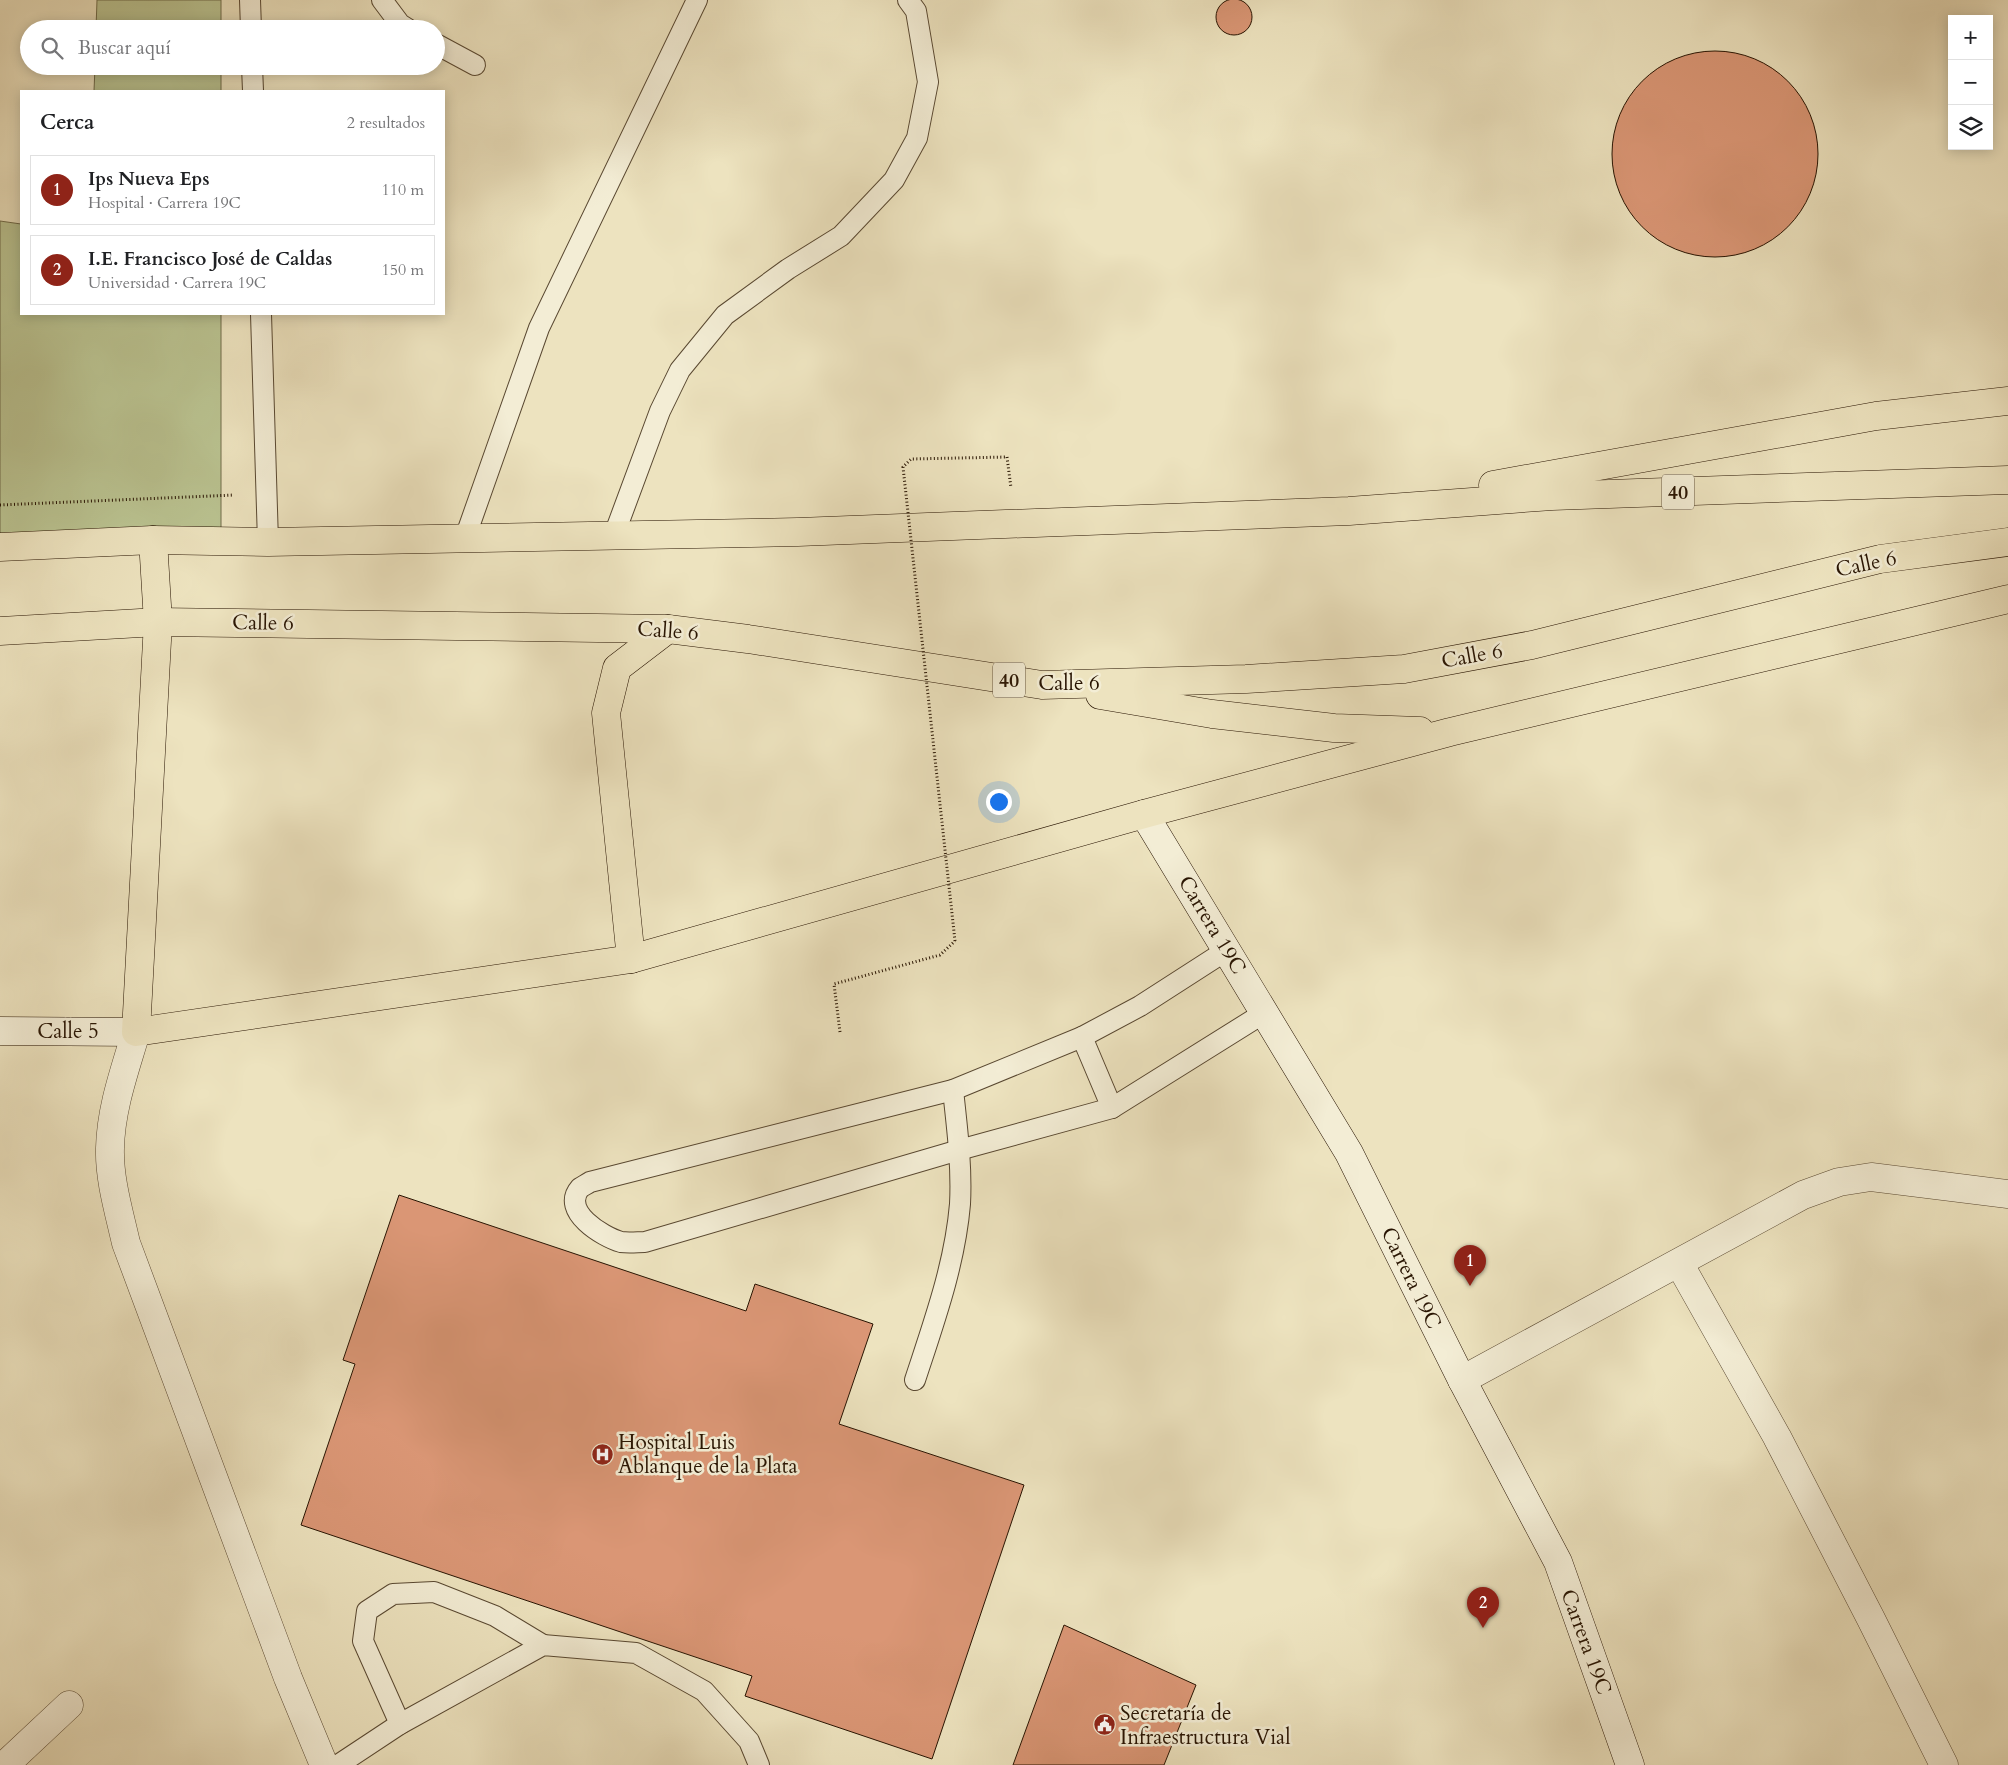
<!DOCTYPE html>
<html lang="es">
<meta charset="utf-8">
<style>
body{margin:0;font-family:Cardo,serif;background:#f6f6f6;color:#202124}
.controls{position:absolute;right:15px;top:15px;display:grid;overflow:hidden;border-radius:0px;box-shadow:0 2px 12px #0003}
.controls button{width:45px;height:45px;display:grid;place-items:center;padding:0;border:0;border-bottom:1px solid #e0e0e0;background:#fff;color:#202124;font:25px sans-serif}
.you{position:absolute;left:998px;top:801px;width:18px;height:18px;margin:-12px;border:4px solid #fff;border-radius:50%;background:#1a73e8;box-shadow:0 0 0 8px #1a73e833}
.badge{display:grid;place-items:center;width:32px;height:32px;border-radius:50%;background:#8f2418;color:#fff;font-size:16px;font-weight:700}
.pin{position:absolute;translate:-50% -41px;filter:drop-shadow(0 1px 2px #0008)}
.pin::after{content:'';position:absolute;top:26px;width:18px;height:15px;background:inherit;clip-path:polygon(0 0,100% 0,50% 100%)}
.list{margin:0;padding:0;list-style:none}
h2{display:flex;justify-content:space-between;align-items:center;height:65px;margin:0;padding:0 20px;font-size:21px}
h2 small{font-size:16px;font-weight:400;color:#757577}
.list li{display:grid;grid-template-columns:32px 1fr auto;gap:15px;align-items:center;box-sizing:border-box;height:70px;margin:0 10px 10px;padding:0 10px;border:1px solid #e0e0e0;border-radius:0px}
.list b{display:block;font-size:19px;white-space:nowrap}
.list p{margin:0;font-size:16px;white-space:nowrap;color:#757577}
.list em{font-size:16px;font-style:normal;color:#757577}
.icon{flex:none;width:28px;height:28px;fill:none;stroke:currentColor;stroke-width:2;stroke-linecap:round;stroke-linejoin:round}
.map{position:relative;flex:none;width:2008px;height:1765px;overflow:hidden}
.search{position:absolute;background:#fff;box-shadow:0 2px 12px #0003;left:20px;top:20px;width:425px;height:55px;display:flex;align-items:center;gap:12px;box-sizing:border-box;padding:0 18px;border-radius:28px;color:#757577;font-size:19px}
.panel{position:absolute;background:#fff;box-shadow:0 2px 12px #0003;left:20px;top:90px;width:425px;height:225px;border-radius:0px}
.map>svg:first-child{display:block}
.green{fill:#bac391;stroke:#716c4a}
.building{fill:#da9675;stroke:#281402}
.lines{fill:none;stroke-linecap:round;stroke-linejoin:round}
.lane-casing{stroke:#594831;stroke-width:22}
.street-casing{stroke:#594831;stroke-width:29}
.secondary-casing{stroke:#281402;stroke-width:29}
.highway-casing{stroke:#281402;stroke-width:29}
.path{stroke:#281402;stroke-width:3;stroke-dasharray:1 2.5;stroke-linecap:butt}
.lane{stroke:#f3edd5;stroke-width:20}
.street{stroke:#f3edd5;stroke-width:28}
.secondary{stroke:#f3edd5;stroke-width:28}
.highway{stroke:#ede3bf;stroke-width:28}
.path-bridge{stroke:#281402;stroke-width:3;stroke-dasharray:1 2.5;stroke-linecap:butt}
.labels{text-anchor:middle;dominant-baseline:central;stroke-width:5;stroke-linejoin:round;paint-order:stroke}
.shield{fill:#f3edd5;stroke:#655541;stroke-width:1}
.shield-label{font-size:20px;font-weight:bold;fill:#281402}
.street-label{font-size:21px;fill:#281402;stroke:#f3edd5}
.poi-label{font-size:21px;fill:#281402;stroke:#f3edd5;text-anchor:start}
</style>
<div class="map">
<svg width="2008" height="1765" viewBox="0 0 2008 1765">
<rect width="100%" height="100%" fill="#ede3bf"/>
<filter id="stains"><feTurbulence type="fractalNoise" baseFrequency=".004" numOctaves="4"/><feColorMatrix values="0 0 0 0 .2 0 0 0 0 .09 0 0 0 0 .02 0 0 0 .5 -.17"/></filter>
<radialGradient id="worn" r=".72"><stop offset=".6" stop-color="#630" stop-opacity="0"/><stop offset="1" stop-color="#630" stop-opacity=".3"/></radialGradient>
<g class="green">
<polygon points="97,0 221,0 221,29 96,29"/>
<polygon points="95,66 221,66 221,91 94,91"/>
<polygon points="0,221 21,224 21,314 221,314 221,541 0,546"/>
</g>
<g class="building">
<circle cx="1234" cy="17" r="18"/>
<circle cx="1715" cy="154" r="103"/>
<polygon points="399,1195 746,1311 755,1284 873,1324 839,1424 1024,1485 932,1759 745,1696 752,1676 301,1525 355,1364 343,1360"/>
<polygon points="1064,1625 1196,1685 1164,1765 1013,1765"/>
</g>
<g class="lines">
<defs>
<g id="lane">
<polyline points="250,0 251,29"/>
<polyline points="382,0 400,24 408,29"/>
<polyline points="436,44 475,65"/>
<polyline points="252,66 253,91"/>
<polyline points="261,314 268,542"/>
<polyline points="614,535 660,411 680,370 725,315 788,269 841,236 894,180 917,138 928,82 916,11 908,0"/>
<polyline points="465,538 539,328 697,0"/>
<path d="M1227,950L1140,1006L1082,1037L953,1090L590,1182C587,1184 583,1186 580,1188C560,1211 603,1237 621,1242C629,1243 638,1242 645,1242L959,1150L1112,1108L1264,1013"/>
<polyline points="1082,1037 1112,1108"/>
<path d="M915,1380C934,1322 955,1264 960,1204C962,1166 957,1127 953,1090"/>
<polyline points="400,1724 363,1641 367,1611 393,1594 434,1592 495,1616 543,1645"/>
<polyline points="338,1765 400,1724 543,1645 636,1653 704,1691 749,1741 759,1765"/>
</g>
<g id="street">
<path d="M136,1032C125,1070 111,1107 110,1148C109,1179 119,1212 126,1243L288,1678L324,1765"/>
<polyline points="1679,1263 1777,1437 1871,1619 1944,1765"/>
<polyline points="1462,1380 1803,1195 1839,1182 1871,1177 2008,1194"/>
<polyline points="5,1765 69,1705"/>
</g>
<g id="secondary">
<polyline points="1144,814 1349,1153 1462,1380 1558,1562 1630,1765"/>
<polyline points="0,1031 136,1032"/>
</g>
<g id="highway">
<polyline points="1493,485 1876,416 2008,401"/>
<polyline points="153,540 158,622 136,1032 631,959 1144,814 1450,732 2008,599"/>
<polyline points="0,547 153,540 268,542 798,532 1349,511 1552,496 2008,480"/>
<polyline points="0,631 158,622 668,629 748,639 1042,685 1246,679 1404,669 1532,645 1880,559 2008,542"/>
<polyline points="1100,695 1212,714 1334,728 1420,731"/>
<polyline points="631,959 606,713 617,668 668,629"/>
</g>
</defs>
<use href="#lane" class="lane-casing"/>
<use href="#street" class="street-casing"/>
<use href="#secondary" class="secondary-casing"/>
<use href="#highway" class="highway-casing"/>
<g class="path">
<polyline points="1007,457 1011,488"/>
<polyline points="0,505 234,495"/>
<polyline points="840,1032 834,984 940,955 955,941"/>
</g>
<use href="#lane" class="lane"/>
<use href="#street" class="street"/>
<use href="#secondary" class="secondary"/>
<use href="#highway" class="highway"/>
<polyline class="path-bridge" points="955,941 903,467 911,459 1007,457"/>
</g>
<defs>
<symbol id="hospital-disc" viewBox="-11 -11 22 22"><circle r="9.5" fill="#8f2418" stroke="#f3edd5"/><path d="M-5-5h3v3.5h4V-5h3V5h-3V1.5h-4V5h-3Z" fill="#fff"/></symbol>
<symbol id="civic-disc" viewBox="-11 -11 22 22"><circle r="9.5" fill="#8f2418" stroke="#f3edd5"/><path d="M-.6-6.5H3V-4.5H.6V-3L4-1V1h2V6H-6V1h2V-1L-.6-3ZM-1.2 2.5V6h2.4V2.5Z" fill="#fff"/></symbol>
</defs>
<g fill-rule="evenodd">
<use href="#hospital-disc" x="590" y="1442" width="25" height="25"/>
<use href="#civic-disc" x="1092" y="1712" width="25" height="25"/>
</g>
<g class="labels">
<g class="shield">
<rect x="1662" y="474.5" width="32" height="35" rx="4"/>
<rect x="993" y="662.5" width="32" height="35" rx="4"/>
</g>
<g class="shield-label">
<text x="1678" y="492">40</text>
<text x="1009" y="680">40</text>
</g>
<g class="street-label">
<text transform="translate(1866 564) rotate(-12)">Calle 6</text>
<text transform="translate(263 623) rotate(1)">Calle 6</text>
<text transform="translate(668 631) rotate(4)">Calle 6</text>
<text transform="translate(1472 656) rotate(-10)">Calle 6</text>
<text x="1069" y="683">Calle 6</text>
<text transform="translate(1212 925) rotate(59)">Carrera 19C</text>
<text x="68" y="1031">Calle 5</text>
<text transform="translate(1411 1278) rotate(64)">Carrera 19C</text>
<text transform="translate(1586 1642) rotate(70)">Carrera 19C</text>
</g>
<g class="poi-label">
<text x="618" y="1442">Hospital Luis<tspan x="618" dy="24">Ablanque de la Plata</tspan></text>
<text x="1120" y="1713">Secretaría de<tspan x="1120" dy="24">Infraestructura Vial</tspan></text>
</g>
</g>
<rect width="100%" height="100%" filter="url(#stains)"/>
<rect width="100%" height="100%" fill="url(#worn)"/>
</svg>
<div class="controls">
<button>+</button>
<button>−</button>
<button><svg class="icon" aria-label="layers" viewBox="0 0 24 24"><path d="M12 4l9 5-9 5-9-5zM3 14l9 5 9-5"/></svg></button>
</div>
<div class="you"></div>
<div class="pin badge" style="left:1470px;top:1286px">1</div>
<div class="pin badge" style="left:1483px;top:1628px">2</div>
<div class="search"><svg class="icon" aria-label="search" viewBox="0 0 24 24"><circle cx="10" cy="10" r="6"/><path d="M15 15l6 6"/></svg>Buscar aquí</div>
<section class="panel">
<h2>Cerca<small>2 resultados</small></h2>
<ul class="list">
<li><span class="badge">1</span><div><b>Ips Nueva Eps</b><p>Hospital · Carrera 19C</p></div><em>110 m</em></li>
<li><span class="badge">2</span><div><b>I.E. Francisco José de Caldas</b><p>Universidad · Carrera 19C</p></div><em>150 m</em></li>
</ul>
</section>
</div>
